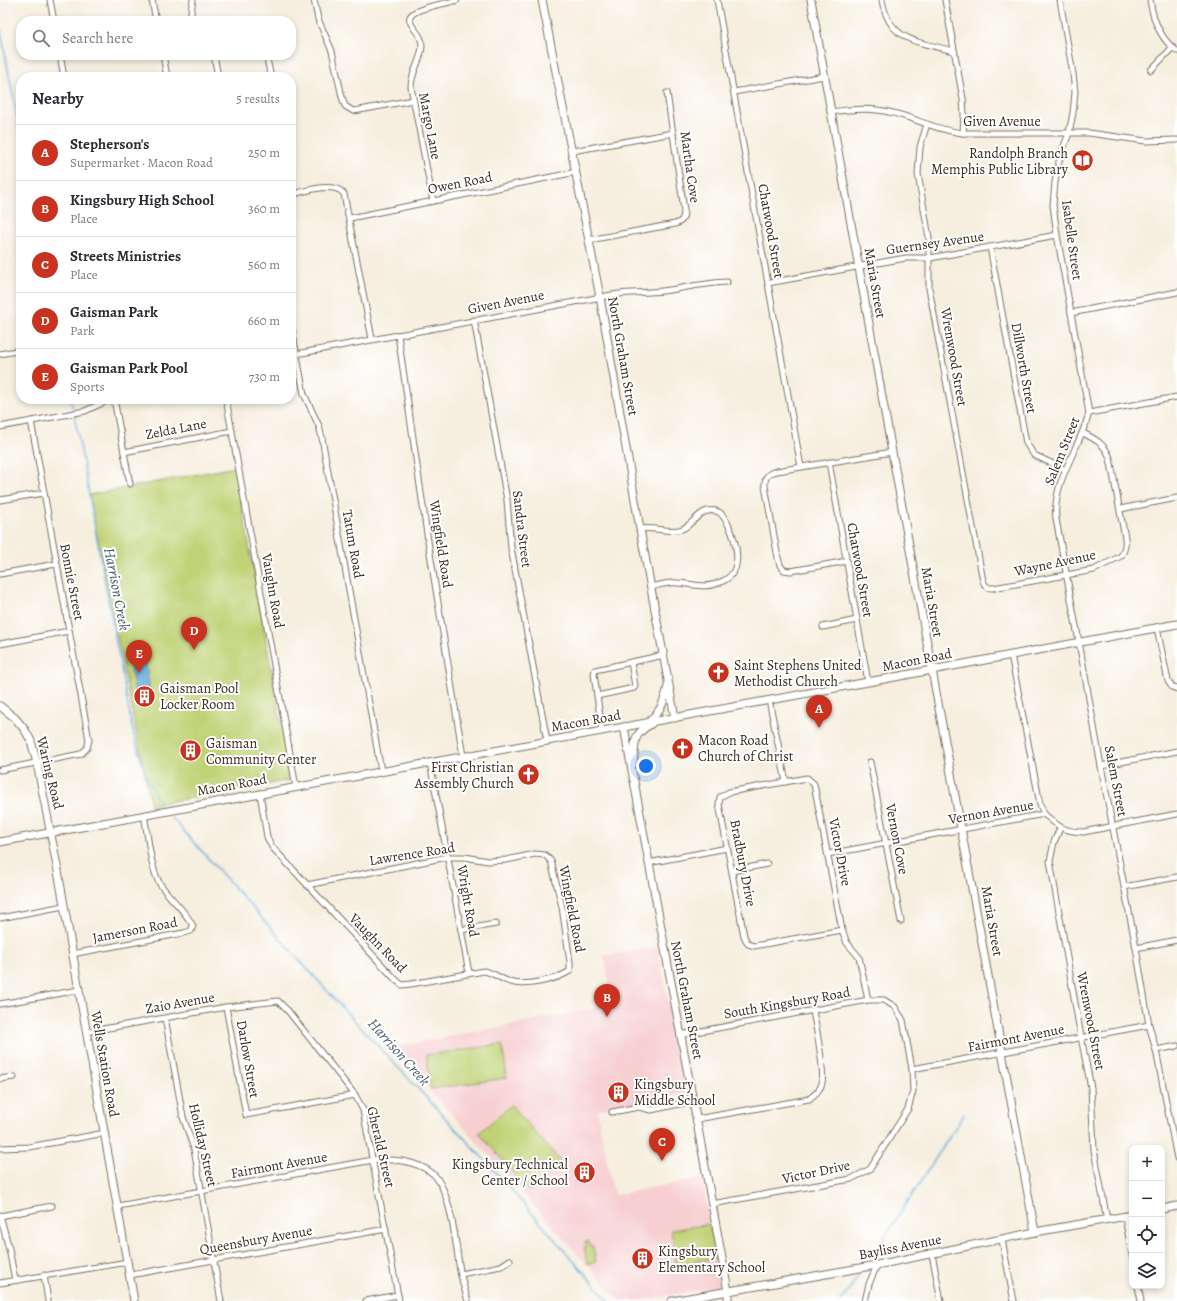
<!DOCTYPE html>
<meta charset="utf-8">
<style>
body{margin:0;font-family:Alegreya,serif;background:#f2f2f3;color:#2b2b33}
.controls{position:absolute;right:12px;bottom:12px;display:grid;overflow:hidden;border-radius:8px;box-shadow:0 2px 6px #0003}
.controls button{width:36px;height:36px;display:grid;place-items:center;padding:0;border:0;border-bottom:1px solid #e1e1e2;background:#fff;color:#2b2b33;font:20px sans-serif}
.you{position:absolute;left:646px;top:766px;width:14px;height:14px;margin:-10px;border:3px solid #fff;border-radius:50%;background:#1a73e8;box-shadow:0 0 0 6px #1a73e833}
.badge{display:grid;place-items:center;width:26px;height:26px;border-radius:50%;background:#c8321e;color:#fff;font-size:13px;font-weight:700}
.pin{position:absolute;translate:-50% -33px;filter:drop-shadow(0 1px 2px #0008)}
.pin::after{content:'';position:absolute;top:21px;width:14px;height:12px;background:inherit;clip-path:polygon(0 0,100% 0,50% 100%)}
.list{margin:0;padding:0;list-style:none}
h2{display:flex;justify-content:space-between;align-items:center;height:52px;margin:0;padding:0 16px;font-size:17px}
h2 small{font-size:13px;font-weight:400;color:#7c7c81}
.list li{display:grid;grid-template-columns:26px 1fr auto;gap:12px;align-items:center;box-sizing:border-box;height:56px;padding:0 16px;border-top:1px solid #e1e1e2}
.list b{display:block;font-size:15px;white-space:nowrap}
.list p{margin:0;font-size:13px;white-space:nowrap;color:#7c7c81}
.list em{font-size:13px;font-style:normal;color:#7c7c81}
.icon{flex:none;width:22px;height:22px;fill:none;stroke:currentColor;stroke-width:2;stroke-linecap:round;stroke-linejoin:round}
.map{position:relative;flex:none;width:1177px;height:1301px;overflow:hidden}
.search{position:absolute;background:#fff;box-shadow:0 2px 6px #0003;left:16px;top:16px;width:280px;height:44px;display:flex;align-items:center;gap:10px;box-sizing:border-box;padding:0 14px;border-radius:16px;color:#7c7c81;font-size:15px}
.panel{position:absolute;background:#fff;box-shadow:0 2px 6px #0003;left:16px;top:72px;width:280px;height:332px;border-radius:16px}
.map>svg:first-child{display:block}
.built{fill:#f7cfd1}
.green{fill:#c0d275;stroke:#7e7e4a}
.water{fill:#63aada;stroke:#4f6a7c}
.lines{fill:none;stroke-linecap:round;stroke-linejoin:round}
.stream{stroke:#63aada;stroke-width:1.5}
.minor-casing{stroke:#7c6f61;stroke-width:7}
.tertiary-casing{stroke:#7c6f61;stroke-width:9}
.secondary-casing{stroke:#7c6f61;stroke-width:9}
.minor{stroke:#fff;stroke-width:5}
.tertiary{stroke:#fff;stroke-width:7}
.secondary{stroke:#fff;stroke-width:7}
.labels{text-anchor:middle;dominant-baseline:central;stroke-width:4;stroke-linejoin:round;paint-order:stroke}
.street-label{font-size:14px;fill:#3b2a1e;stroke:#fff}
.poi-label{font-size:14px;fill:#3b2a1e;stroke:#fff;text-anchor:start}
.water-label{font-size:15px;font-style:italic;fill:#4b5d69;stroke:#fff}
</style>
<div class="map">
<svg width="1177" height="1301" viewBox="0 0 1177 1301">
<rect width="100%" height="100%" fill="#fff"/>
<filter id="ink" filterUnits="userSpaceOnUse"><feTurbulence type="fractalNoise" baseFrequency=".025" numOctaves="2"/><feDisplacementMap in="SourceGraphic" scale="8" xChannelSelector="R" yChannelSelector="G"/><feConvolveMatrix kernelMatrix="1 2 1 2 8 2 1 2 1" color-interpolation-filters="sRGB"/></filter>
<filter id="wash" filterUnits="userSpaceOnUse"><feTurbulence type="fractalNoise" baseFrequency=".012" numOctaves="4" result="noise"/><feDisplacementMap in="SourceGraphic" scale="16" xChannelSelector="R" yChannelSelector="G"/><feGaussianBlur stdDeviation="0.9" result="paint"/><feColorMatrix in="noise" values="0 0 0 0 0 0 0 0 0 0 0 0 0 0 0 0 0 1.4 0 .05"/><feComposite in="paint" operator="in"/></filter>
<g filter="url(#wash)">
<rect width="100%" height="100%" fill="#f6eede"/>
<polygon class="built" points="658,947 686,1093 597,1110 614,1195 702,1178 721,1286 637,1301 620,1301 399,1056 394,1047 613,1005 604,956"/>
<g class="green">
<polygon points="235,467 291,779 291,780 151,805 89,495"/>
<polygon points="502,1044 507,1078 431,1089 426,1055"/>
<polygon points="511,1105 562,1163 529,1191 479,1133"/>
<polygon points="710,1224 716,1258 676,1265 671,1230"/>
<polygon points="589,1241 590,1246 593,1246 596,1262 587,1264 584,1247 586,1247 585,1242"/>
</g>
<polygon class="water" points="144,653 150,691 135,693 128,655"/>
<g class="lines">
<g class="stream">
<polyline points="0,27 21,138"/>
<path d="M71,399C89,488 103,578 121,667C129,711 136,764 160,803"/>
<polyline points="172,818 339,1004 493,1169 609,1301"/>
<polyline points="875,1252 965,1113"/>
<polyline points="841,1301 859,1275"/>
</g>
</g>
</g>
<g filter="url(#ink)">
<g class="lines">
<defs>
<g id="minor">
<polyline points="50,0 54,21"/>
<polyline points="152,0 156,21"/>
<polyline points="314,0 318,19 332,51 342,97 345,106 353,111 360,110 413,100"/>
<polyline points="717,0 801,467"/>
<path d="M882,0C889,42 919,42 954,51"/>
<polyline points="945,0 963,99 964,115 963,133"/>
<path d="M1060,0L1073,74L1075,92L1073,113L1069,133L1060,157L1055,182L1053,205L1057,235L1089,413C1080,448 1052,481 1056,519L1079,642L1101,766L1136,948L1149,1025L1156,1050L1177,1158"/>
<path d="M1150,0C1153,20 1160,39 1177,51"/>
<polyline points="192,21 191,12 193,0"/>
<polyline points="60,55 64,77"/>
<polyline points="163,55 167,77"/>
<polyline points="214,55 218,77"/>
<polyline points="266,55 271,77"/>
<polyline points="1151,70 1172,48"/>
<polyline points="734,92 824,76"/>
<path d="M831,112C850,109 870,107 889,112C914,117 937,131 963,133H1089L1146,141L1177,140"/>
<path d="M927,124L920,147L918,174L929,238V288L983,581C986,589 991,589 999,587L1094,570L1121,556C1125,550 1126,545 1125,538L1110,458C1105,444 1095,439 1083,433"/>
<polyline points="572,151 673,133"/>
<path d="M291,195C305,191 334,181 344,194L372,339"/>
<path d="M433,201L411,87C411,72 421,62 422,46C422,33 413,31 410,21C405,8 448,4 457,0"/>
<polyline points="350,218 576,172"/>
<path d="M589,240L675,224C683,222 684,217 684,210L667,93"/>
<polyline points="990,247 1026,443 1034,455 1066,470"/>
<polyline points="768,283 889,261 906,258 930,258 1057,235"/>
<polyline points="1071,313 1177,292"/>
<polyline points="474,320 507,500 511,548 547,741"/>
<polyline points="291,324 304,394 319,426 322,438 381,771"/>
<polyline points="398,335 428,541 463,756"/>
<polyline points="0,354 21,350"/>
<path d="M291,355L612,295C629,292 645,293 662,291C684,288 705,283 727,282"/>
<polyline points="114,399 130,484"/>
<polyline points="226,399 296,787"/>
<polyline points="1089,413 1177,397"/>
<polyline points="0,427 85,411 111,399"/>
<polyline points="124,452 232,431"/>
<polyline points="829,462 868,682"/>
<polyline points="0,500 44,493"/>
<polyline points="1120,509 1177,498"/>
<path d="M640,529C654,526 669,534 682,529C694,524 701,507 716,511C722,512 725,519 728,524C736,540 745,571 723,581C705,590 695,584 678,583C669,582 660,585 651,587"/>
<path d="M847,561L791,571L784,570L780,565L778,558L765,486C764,477 768,473 777,471L892,452"/>
<polyline points="0,574 56,564"/>
<polyline points="823,627 857,620"/>
<polyline points="1157,628 1168,681 1172,687 1177,689"/>
<polyline points="0,644 69,631"/>
<polyline points="1011,655 1040,804 1044,814"/>
<polyline points="597,696 634,688 635,686 631,662"/>
<polyline points="769,700 786,782"/>
<polyline points="602,731 594,674 595,670 664,655"/>
<polyline points="430,762 469,973"/>
<polyline points="870,762 901,921"/>
<polyline points="1101,766 1177,751"/>
<polyline points="0,770 81,754 87,748 89,740 31,421"/>
<path d="M260,793L267,837L272,847L396,980L402,985L411,984L484,971C495,973 500,979 510,982C525,987 556,980 570,971V962L562,907L551,861L545,855L535,854L506,860L488,861L465,857H447L307,885"/>
<polyline points="1060,828 1054,842 1050,861 1081,1037 1091,1088 1094,1150 1107,1220"/>
<path d="M828,854L1044,814C1059,827 1062,831 1083,832L1177,814"/>
<polyline points="648,863 727,848"/>
<polyline points="732,871 767,864"/>
<polyline points="1124,887 1177,877"/>
<polyline points="0,918 64,906"/>
<polyline points="461,930 496,924"/>
<polyline points="842,930 754,946 748,944 744,936 719,804 720,797 729,792 807,778 814,784 842,930 847,943 859,957 868,1000"/>
<polyline points="1136,948 1177,940"/>
<path d="M72,954L184,933L191,931L193,926C185,910 170,899 160,884C150,868 148,834 144,815"/>
<polyline points="0,1004 79,990"/>
<polyline points="226,1007 246,1115 355,1095"/>
<polyline points="165,1018 183,1117 194,1149 221,1301"/>
<polyline points="86,1032 226,1007 278,1001 288,1011 355,1095 363,1110 399,1301"/>
<polyline points="680,1035 868,1000 884,1000 895,1007 903,1020 912,1069 913,1091 908,1109 870,1169 851,1179 712,1204"/>
<polyline points="1156,1050 1177,1046"/>
<polyline points="912,1069 1149,1025"/>
<polyline points="0,1079 14,1077"/>
<polyline points="612,1112 639,1107 651,1110 693,1101"/>
<path d="M697,1119L809,1099C815,1094 820,1091 822,1083C825,1070 816,1027 813,1011"/>
<polyline points="0,1148 29,1147 105,1133"/>
<path d="M118,1206L373,1160C393,1159 415,1160 432,1173C451,1188 456,1247 460,1271C462,1281 465,1291 468,1301"/>
<polyline points="0,1215 9,1249 15,1280"/>
<polyline points="0,1216 52,1206"/>
<polyline points="1125,1217 1132,1255"/>
<polyline points="1002,1240 1014,1301"/>
<polyline points="932,1254 941,1301"/>
<polyline points="461,1274 501,1266 510,1260"/>
<polyline points="44,1275 48,1301"/>
<polyline points="130,1275 386,1229"/>
<polyline points="0,1283 128,1262"/>
<polyline points="1138,1286 1141,1301"/>
<polyline points="366,1301 398,1295"/>
<polyline points="865,1301 869,1284 877,1265"/>
</g>
<g id="tertiary">
<polyline points="811,0 892,452 1035,1232"/>
<polyline points="0,706 15,718 25,730 31,741 37,763 58,871 134,1301"/>
<polyline points="1162,1209 1177,1206"/>
<polyline points="672,1301 877,1265 1035,1232 1132,1215"/>
</g>
<g id="secondary">
<polyline points="542,0 600,297 640,529 675,718"/>
<path d="M648,723C661,710 664,703 668,686"/>
<polyline points="624,727 728,1291 728,1301"/>
<path d="M632,766C638,745 628,737 651,724"/>
<polyline points="0,842 868,682 1177,624"/>
</g>
</defs>
<use href="#minor" class="minor-casing"/>
<use href="#tertiary" class="tertiary-casing"/>
<use href="#secondary" class="secondary-casing"/>
<use href="#minor" class="minor"/>
<use href="#tertiary" class="tertiary"/>
<use href="#secondary" class="secondary"/>
</g>
</g>
<defs>
<symbol id="library-disc" viewBox="-11 -11 22 22"><circle r="9.5" fill="#c8321e" stroke="#fff"/><path d="M-6-4Q-3-5.5-.7-3.5V5Q-3 3-6 4ZM6-4Q3-5.5 .7-3.5V5Q3 3 6 4Z" fill="#fff"/></symbol>
<symbol id="church-disc" viewBox="-11 -11 22 22"><circle r="9.5" fill="#c8321e" stroke="#fff"/><path d="M-1.2-6h2.4v3.5h3.3v2.4h-3.3V6h-2.4V-.1h-3.3v-2.4h3.3Z" fill="#fff"/></symbol>
<symbol id="building-disc" viewBox="-11 -11 22 22"><circle r="9.5" fill="#c8321e" stroke="#fff"/><path d="M-4-6H4V6H1V3H-1V6H-4ZM-2.5-4.3h1.7v1.8h-1.7ZM.8-4.3h1.7v1.8H.8ZM-2.5-1h1.7V.8h-1.7ZM.8-1h1.7V.8H.8Z" fill="#fff"/></symbol>
</defs>
<g fill-rule="evenodd">
<use href="#library-disc" x="1070" y="148" width="25" height="25"/>
<use href="#church-disc" x="706" y="660" width="25" height="25"/>
<use href="#building-disc" x="132" y="684" width="25" height="25"/>
<use href="#church-disc" x="670" y="736" width="25" height="25"/>
<use href="#building-disc" x="178" y="738" width="25" height="25"/>
<use href="#church-disc" x="516" y="762" width="25" height="25"/>
<use href="#building-disc" x="606" y="1080" width="25" height="25"/>
<use href="#building-disc" x="572" y="1160" width="25" height="25"/>
<use href="#building-disc" x="630" y="1246" width="25" height="25"/>
</g>
<g class="labels">
<g class="street-label">
<text x="1002" y="121">Given Avenue</text>
<text transform="translate(430 126) rotate(79)">Margo Lane</text>
<text transform="translate(690 167) rotate(82)">Martha Cove</text>
<text transform="translate(460 183) rotate(-11)">Owen Road</text>
<text transform="translate(771 231) rotate(80)">Chatwood Street</text>
<text transform="translate(1072 240) rotate(82)">Isabelle Street</text>
<text transform="translate(935 243) rotate(-8)">Guernsey Avenue</text>
<text transform="translate(875 283) rotate(80)">Maria Street</text>
<text transform="translate(506 302) rotate(-11)">Given Avenue</text>
<text transform="translate(623 356) rotate(80)">North Graham Street</text>
<text transform="translate(954 357) rotate(80)">Wrenwood Street</text>
<text transform="translate(1024 368) rotate(80)">Dillworth Street</text>
<text transform="translate(176 429) rotate(-11)">Zelda Lane</text>
<text transform="translate(1062 451) rotate(-68)">Salem Street</text>
<text transform="translate(522 529) rotate(83)">Sandra Street</text>
<text transform="translate(353 544) rotate(80)">Tatum Road</text>
<text transform="translate(441 544) rotate(81)">Wingfield Road</text>
<text transform="translate(1055 563) rotate(-12)">Wayne Avenue</text>
<text transform="translate(860 570) rotate(80)">Chatwood Street</text>
<text transform="translate(72 582) rotate(79)">Bonnie Street</text>
<text transform="translate(273 591) rotate(80)">Vaughn Road</text>
<text transform="translate(932 602) rotate(80)">Maria Street</text>
<text transform="translate(917 660) rotate(-11)">Macon Road</text>
<text transform="translate(586 721) rotate(-10)">Macon Road</text>
<text transform="translate(50 773) rotate(76)">Waring Road</text>
<text transform="translate(1116 781) rotate(79)">Salem Street</text>
<text transform="translate(232 785) rotate(-10)">Macon Road</text>
<text transform="translate(991 812) rotate(-10)">Vernon Avenue</text>
<text transform="translate(897 839) rotate(79)">Vernon Cove</text>
<text transform="translate(840 852) rotate(79)">Victor Drive</text>
<text transform="translate(412 854) rotate(-9)">Lawrence Road</text>
<text transform="translate(743 863) rotate(79)">Bradbury Drive</text>
<text transform="translate(468 901) rotate(80)">Wright Road</text>
<text transform="translate(572 909) rotate(79)">Wingfield Road</text>
<text transform="translate(992 921) rotate(80)">Maria Street</text>
<text transform="translate(135 930) rotate(-11)">Jamerson Road</text>
<text transform="translate(378 943) rotate(46)">Vaughn Road</text>
<text transform="translate(687 1000) rotate(79)">North Graham Street</text>
<text transform="translate(180 1003) rotate(-10)">Zaio Avenue</text>
<text transform="translate(787 1003) rotate(-10)">South Kingsbury Road</text>
<text transform="translate(1091 1021) rotate(79)">Wrenwood Street</text>
<text transform="translate(1016 1038) rotate(-11)">Fairmont Avenue</text>
<text transform="translate(248 1059) rotate(80)">Darlow Street</text>
<text transform="translate(105 1064) rotate(80)">Wells Station Road</text>
<text transform="translate(203 1145) rotate(77)">Holliday Street</text>
<text transform="translate(381 1147) rotate(77)">Gherald Street</text>
<text transform="translate(279 1165) rotate(-10)">Fairmont Avenue</text>
<text transform="translate(816 1172) rotate(-12)">Victor Drive</text>
<text transform="translate(256 1240) rotate(-10)">Queensbury Avenue</text>
<text transform="translate(900 1247) rotate(-11)">Bayliss Avenue</text>
</g>
<g class="poi-label">
<text x="1068" y="153" text-anchor="end">Randolph Branch<tspan x="1068" dy="16">Memphis Public Library</tspan></text>
<text x="734" y="665">Saint Stephens United<tspan x="734" dy="16">Methodist Church</tspan></text>
<text x="160" y="688">Gaisman Pool<tspan x="160" dy="16">Locker Room</tspan></text>
<text x="698" y="740">Macon Road<tspan x="698" dy="16">Church of Christ</tspan></text>
<text x="206" y="743">Gaisman<tspan x="206" dy="16">Community Center</tspan></text>
<text x="514" y="767" text-anchor="end">First Christian<tspan x="514" dy="16">Assembly Church</tspan></text>
<text x="634" y="1084">Kingsbury<tspan x="634" dy="16">Middle School</tspan></text>
<text x="568" y="1164" text-anchor="end">Kingsbury Technical<tspan x="568" dy="16">Center / School</tspan></text>
<text x="658" y="1251">Kingsbury<tspan x="658" dy="16">Elementary School</tspan></text>
</g>
<g class="water-label">
<text transform="translate(117 589) rotate(79)">Harrison Creek</text>
<text transform="translate(399 1052) rotate(48)">Harrison Creek</text>
</g>
</g>
</svg>
<div class="controls">
<button>+</button>
<button>−</button>
<button><svg class="icon" aria-label="locate" viewBox="0 0 24 24"><circle cx="12" cy="12" r="6"/><path d="M12 2v4M12 18v4M2 12h4M18 12h4"/></svg></button>
<button><svg class="icon" aria-label="layers" viewBox="0 0 24 24"><path d="M12 4l9 5-9 5-9-5zM3 14l9 5 9-5"/></svg></button>
</div>
<div class="you"></div>
<div class="pin badge" style="left:819px;top:728px">A</div>
<div class="pin badge" style="left:607px;top:1017px">B</div>
<div class="pin badge" style="left:662px;top:1161px">C</div>
<div class="pin badge" style="left:194px;top:650px">D</div>
<div class="pin badge" style="left:139px;top:673px">E</div>
<div class="search"><svg class="icon" aria-label="search" viewBox="0 0 24 24"><circle cx="10" cy="10" r="6"/><path d="M15 15l6 6"/></svg>Search here</div>
<section class="panel">
<h2>Nearby<small>5 results</small></h2>
<ul class="list">
<li><span class="badge">A</span><div><b>Stepherson's</b><p>Supermarket · Macon Road</p></div><em>250 m</em></li>
<li><span class="badge">B</span><div><b>Kingsbury High School</b><p>Place</p></div><em>360 m</em></li>
<li><span class="badge">C</span><div><b>Streets Ministries</b><p>Place</p></div><em>560 m</em></li>
<li><span class="badge">D</span><div><b>Gaisman Park</b><p>Park</p></div><em>660 m</em></li>
<li><span class="badge">E</span><div><b>Gaisman Park Pool</b><p>Sports</p></div><em>730 m</em></li>
</ul>
</section>
</div>
